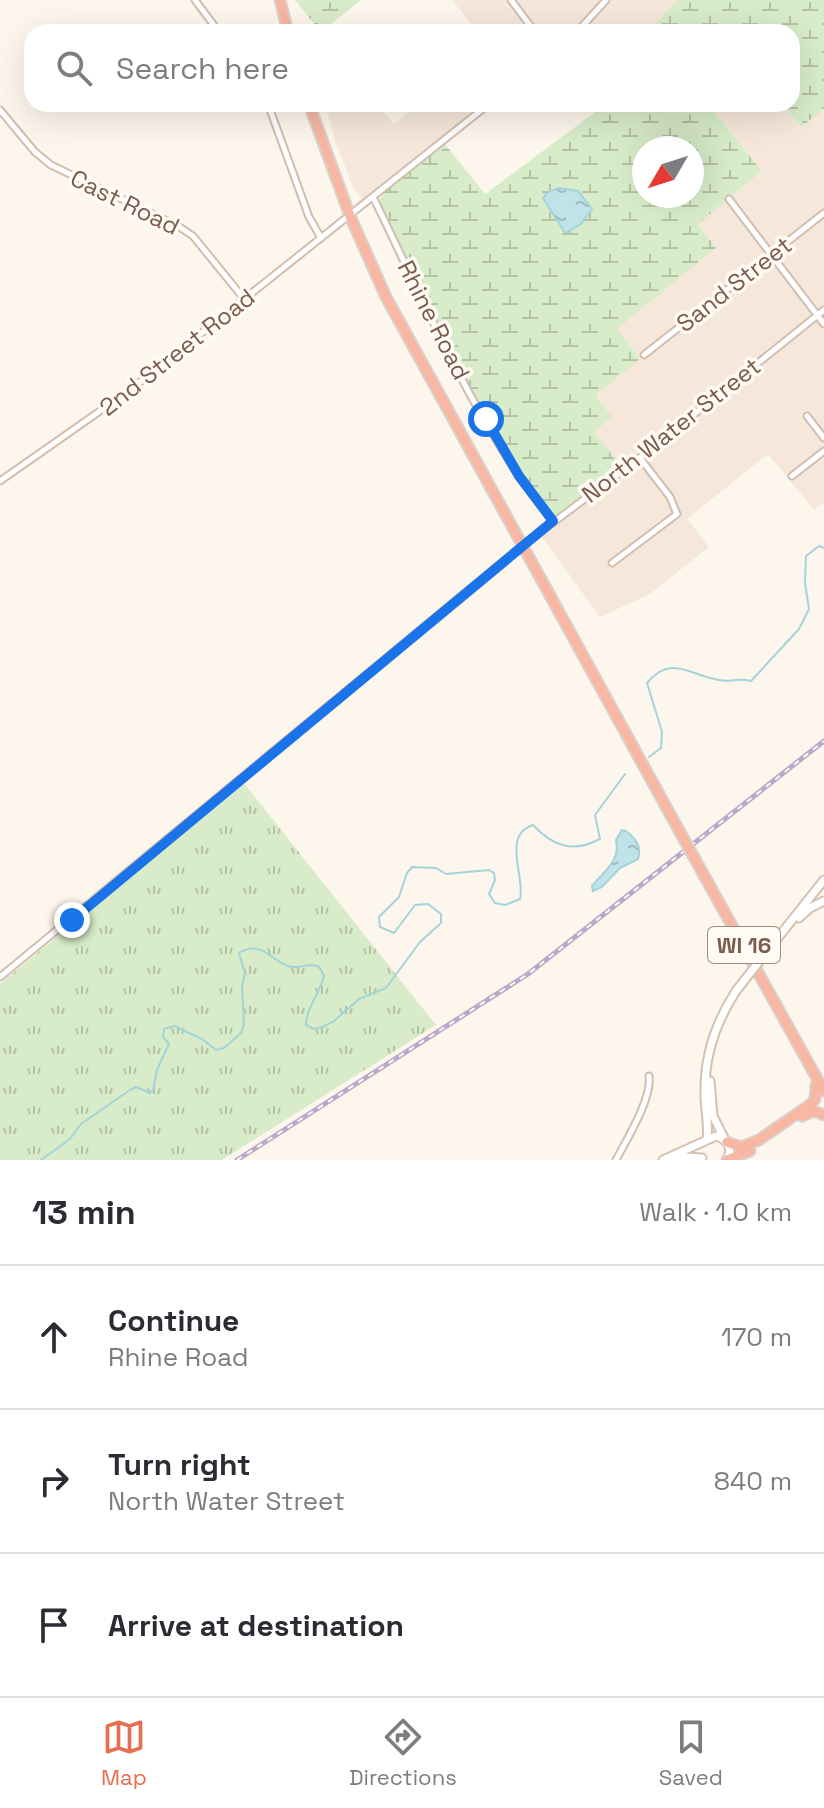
<!DOCTYPE html>
<meta charset="utf-8">
<style>
body{margin:0;font-family:"Space Grotesk",sans-serif;background:#f7f7f7;color:#2b2b33}
.compass{position:absolute;left:632px;top:136px;width:72px;height:72px;border-radius:50%;background:#fff;box-shadow:0 8px 32px #0002;rotate:231deg}
.stop{position:absolute;width:24px;height:24px;margin:-18px;border:6px solid #1a73e8;border-radius:50%;background:#fff}
.stop.end{background:#1a73e8;border-color:#fff;box-shadow:0 2px 8px #0008}
.list{margin:0;padding:0;list-style:none}
h2{display:flex;justify-content:space-between;align-items:center;height:104px;margin:0;padding:0 32px;font-size:34px}
h2 small{font-size:26px;font-weight:400;color:#7c7c81}
.list li{display:grid;grid-template-columns:52px 1fr auto;gap:24px;align-items:center;box-sizing:border-box;height:144px;padding:0 32px;border-top:2px solid #e1e1e2}
.list b{display:block;font-size:30px;white-space:nowrap}
.list p{margin:0;font-size:26px;white-space:nowrap;color:#7c7c81}
.list em{font-size:26px;font-style:normal;color:#7c7c81}
.icon{flex:none;width:44px;height:44px;fill:none;stroke:currentColor;stroke-width:2;stroke-linecap:round;stroke-linejoin:round}
.map{position:relative;flex:none;width:824px;height:1160px;overflow:hidden}
.search{position:absolute;background:#fff;box-shadow:0 8px 32px #0002;left:24px;right:24px;top:24px;height:88px;display:flex;align-items:center;gap:20px;box-sizing:border-box;padding:0 28px;border-radius:24px;color:#7c7c81;font-size:30px}
.sheet{height:536px;background:#fff}
nav{display:flex;justify-content:space-around;align-items:center;box-sizing:border-box;height:112px;border-top:2px solid #e1e1e2;background:#fff;font-size:22px;color:#7c7c81}
nav a{display:grid;justify-items:center;gap:4px}
nav .on{color:#e76f51}
.map>svg:first-child{display:block}
.residential{fill:#f5e8da}
.grass{fill:url(#grass-tufts)}
.wetland{fill:url(#wetland-marsh);fill-rule:evenodd}
.water{fill:url(#water-ripples);stroke:#a5d3da;stroke-width:2}
.lines{fill:none;stroke-linecap:round;stroke-linejoin:round}
.stream{stroke:#a5d3da;stroke-width:2}
.street-casing{stroke:#d1beb0;stroke-width:9}
.secondary-casing{stroke:#d6c0b0;stroke-width:11}
.highway-casing{stroke:#dad1cd;stroke-width:13}
.street{stroke:#fff;stroke-width:5}
.secondary{stroke:#fff;stroke-width:7}
.highway{stroke:#f7b7a3;stroke-width:9}
.rail-casing{stroke:#b9a8c9;stroke-width:5}
.rail{stroke:#fffaf3;stroke-width:2;stroke-dasharray:6;stroke-linecap:butt}
.secondary-bridge-casing{stroke:#d6c0b0;stroke-width:11;stroke-linecap:butt}
.highway-bridge-casing{stroke:#dad1cd;stroke-width:13;stroke-linecap:butt}
.secondary-bridge{stroke:#fff;stroke-width:7}
.highway-bridge{stroke:#f7b7a3;stroke-width:9}
.route{stroke:#1a73e8;stroke-width:10}
.labels{text-anchor:middle;dominant-baseline:central;stroke-width:7;stroke-linejoin:round;paint-order:stroke}
.shield{fill:#fffaf3;stroke:#a28b7f;stroke-width:2}
.shield-label{font-size:22px;font-weight:bold;fill:#7a5c4d}
.street-label{font-size:24px;fill:#7a5c4d;stroke:#fffaf3}
</style>
<div class="map">
<svg width="824" height="1160" viewBox="0 0 824 1160">
<defs>
<pattern id="grass-tufts" width="24" height="20" patternUnits="userSpaceOnUse" patternTransform="scale(2)"><rect width="24" height="20" fill="#d8ecc9"/><path d="M3 7l-1-3M5 7V3M7 7l1-3M15 17l-1-3M17 17v-4M19 17l1-3" fill="none" stroke="#b4c2a5"/></pattern>
<pattern id="wetland-marsh" width="20" height="14" patternUnits="userSpaceOnUse" patternTransform="scale(2)"><rect width="20" height="14" fill="#d8ecc9"/><path d="M1 5h8M5 5V1M11 12h8M15 12V8" fill="none" stroke="#b4c2a5"/></pattern>
<pattern id="water-ripples" width="26" height="14" patternUnits="userSpaceOnUse" patternTransform="scale(2)"><rect width="26" height="14" fill="#bfe3e8"/><path d="M2 4q2-2 4 0t4 0M15 11q2-2 4 0t4 0" fill="none" stroke="#a0bbbe"/></pattern>
</defs>
<rect width="100%" height="100%" fill="#fdf6ec"/>
<g class="residential">
<polygon points="452,0 677,0 648,32 588,32 581,24 572,32 477,32"/>
<polygon points="325,104 377,104 394,124 419,104 485,104 364,201 354,189 335,141"/>
<polygon points="725,104 783,104 801,127 824,109 824,502 814,510 768,454 687,519 709,547 650,594 600,617 541,536 626,474 594,432 594,396 617,329 716,248 698,224 762,171 715,113"/>
</g>
<polygon class="grass" points="243,782 436,1025 222,1160 0,1160 0,984"/>
<g class="wetland">
<polygon points="295,0 361,0 321,32"/>
<polygon points="677,0 824,0 824,109 801,127 783,104 792,104 792,32 648,32"/>
<path d="M606,104H725L715,113L762,171L698,224L716,248L617,329L640,359L595,395L612,417L594,432L622,468L555,516C525,488 506,450 485,415C448,348 416,280 382,211L379,201L386,190L445,144L485,194ZM644,148H692V196H644Z"/>
</g>
<g class="water">
<polygon points="559,188 578,191 592,209 581,224 565,233 543,198 548,192"/>
<path d="M622,830L626,831C636,839 642,846 638,859L620,868L602,887L593,891L592,886C604,871 621,861 616,840Z"/>
</g>
<g class="lines">
<g class="stream">
<path d="M649,757L661,748L662,732L647,683C671,654 689,675 719,680C732,683 736,677 751,681L799,629L809,609L805,583L806,556L819,546L824,548"/>
<path d="M41,1160L70,1139L81,1124L130,1090L136,1087L150,1093L153,1090L157,1070L169,1044L163,1037L164,1029L174,1026L202,1039L216,1050L224,1048L241,1033L244,1025L242,986L245,973L239,953C263,938 274,965 292,967C299,968 310,963 317,966C321,968 322,973 324,976C320,993 306,1008 306,1025L314,1029L323,1027L334,1021L359,999L386,988L420,942L441,923V914L428,904L415,905L394,933L380,927L379,917L399,897L407,873L412,867L436,868L446,874L489,870L494,873L495,880L489,894L495,903L505,905L520,899C526,879 501,835 533,825C554,847 573,853 600,839L595,815L625,774"/>
</g>
<defs>
<g id="street">
<polyline points="195,0 219,32"/>
<polyline points="511,0 535,32"/>
<polyline points="577,32 606,0"/>
<polyline points="268,104 309,217 321,238"/>
<polyline points="0,110 35,152 51,165 178,226 193,236 245,300"/>
<path d="M373,197C427,307 475,425 553,521"/>
<polyline points="729,199 824,324"/>
<polyline points="644,355 824,213"/>
<polyline points="807,416 824,438"/>
<polyline points="792,476 824,451"/>
<polyline points="0,481 130,390 489,104"/>
<polyline points="612,563 677,514 670,497 640,458"/>
<polyline points="0,977 523,545 637,460 824,310"/>
<path d="M616,1160C627,1139 652,1099 649,1076"/>
</g>
<g id="secondary">
<polyline points="799,918 810,908 824,901"/>
<polyline points="765,954 824,880"/>
<polyline points="710,1081 713,1116 725,1140"/>
<path d="M707,1139C709,1123 705,1110 705,1094C704,1057 716,1022 736,991"/>
<path d="M663,1160L716,1136C728,1139 733,1149 727,1160"/>
<polyline points="675,1160 686,1157 702,1158"/>
</g>
<g id="highway">
<polyline points="280,0 288,32"/>
<polyline points="309,104 350,216 386,297 681,834"/>
<polyline points="696,861 824,1091"/>
<polyline points="802,1116 814,1111 824,1115"/>
<polyline points="727,1142 741,1147 759,1140 811,1104 815,1099 816,1085"/>
<polyline points="727,1160 750,1151"/>
</g>
</defs>
<use href="#street" class="street-casing"/>
<use href="#secondary" class="secondary-casing"/>
<use href="#highway" class="highway-casing"/>
<use href="#street" class="street"/>
<use href="#secondary" class="secondary"/>
<use href="#highway" class="highway"/>
<defs>
<polyline id="rail" points="237,1160 528,974 824,741"/>
</defs>
<use href="#rail" class="rail-casing"/>
<use href="#rail" class="rail"/>
<defs>
<polyline id="secondary-bridge" points="736,991 765,954"/>
<polyline id="highway-bridge" points="681,834 696,861"/>
</defs>
<use href="#secondary-bridge" class="secondary-bridge-casing"/>
<use href="#highway-bridge" class="highway-bridge-casing"/>
<use href="#secondary-bridge" class="secondary-bridge"/>
<use href="#highway-bridge" class="highway-bridge"/>
</g>
<g class="lines">
<polyline class="route" points="72,920 553,521 519,476 486,419"/>
</g>
<g class="labels">
<rect class="shield" x="708" y="927" width="72" height="36" rx="6"/>
<g class="shield-label">
<text x="744" y="945">WI 16</text>
</g>
<g class="street-label">
<text transform="translate(125 202) rotate(26)">Cast Road</text>
<text transform="translate(734 284) rotate(-38)">Sand Street</text>
<text transform="translate(434 320) rotate(63)">Rhine Road</text>
<text transform="translate(177 352) rotate(-38)">2nd Street Road</text>
<text transform="translate(671 430) rotate(-38)">North Water Street</text>
</g>
</g>
</svg>
<svg class="compass" viewBox="-18 -18 36 36"><path d="M0-13l5 13h-10z" fill="#e53935"/><path d="M0 13l5-13h-10z" fill="#7c7c81"/></svg>
<div class="stop" style="left:486px;top:419px"></div>
<div class="stop end" style="left:72px;top:920px"></div>
<div class="search"><svg class="icon" aria-label="search" viewBox="0 0 24 24"><circle cx="10" cy="10" r="6"/><path d="M15 15l6 6"/></svg>Search here</div>
</div>
<section class="sheet">
<h2>13 min<small>Walk · 1.0 km</small></h2>
<ul class="list">
<li><svg class="icon" aria-label="ahead" viewBox="0 0 24 24"><path d="M12 20V5M6 11l6-6 6 6"/></svg><div><b>Continue</b><p>Rhine Road</p></div><em>170 m</em></li>
<li><svg class="icon" aria-label="right" viewBox="0 0 24 24"><path d="M7 20v-9h11M14 6l5 5-5 5"/></svg><div><b>Turn right</b><p>North Water Street</p></div><em>840 m</em></li>
<li><svg class="icon" aria-label="arrive" viewBox="0 0 24 24"><path d="M6 21V4h12l-3 4 3 4H6"/></svg><div><b>Arrive at destination</b></div></li>
</ul>
</section>
<nav>
<a class="on"><svg class="icon" aria-label="map" viewBox="0 0 24 24"><path d="M3 6l6-2 6 2 6-2v14l-6 2-6-2-6 2zM9 4v14M15 6v14"/></svg>Map</a>
<a><svg class="icon" aria-label="directions" viewBox="0 0 24 24"><path d="M12 3l9 9-9 9-9-9zM9 14v-3h6M13 9l2 2-2 2"/></svg>Directions</a>
<a><svg class="icon" aria-label="saved" viewBox="0 0 24 24"><path d="M7 4h10v16l-5-4-5 4z"/></svg>Saved</a>
</nav>
